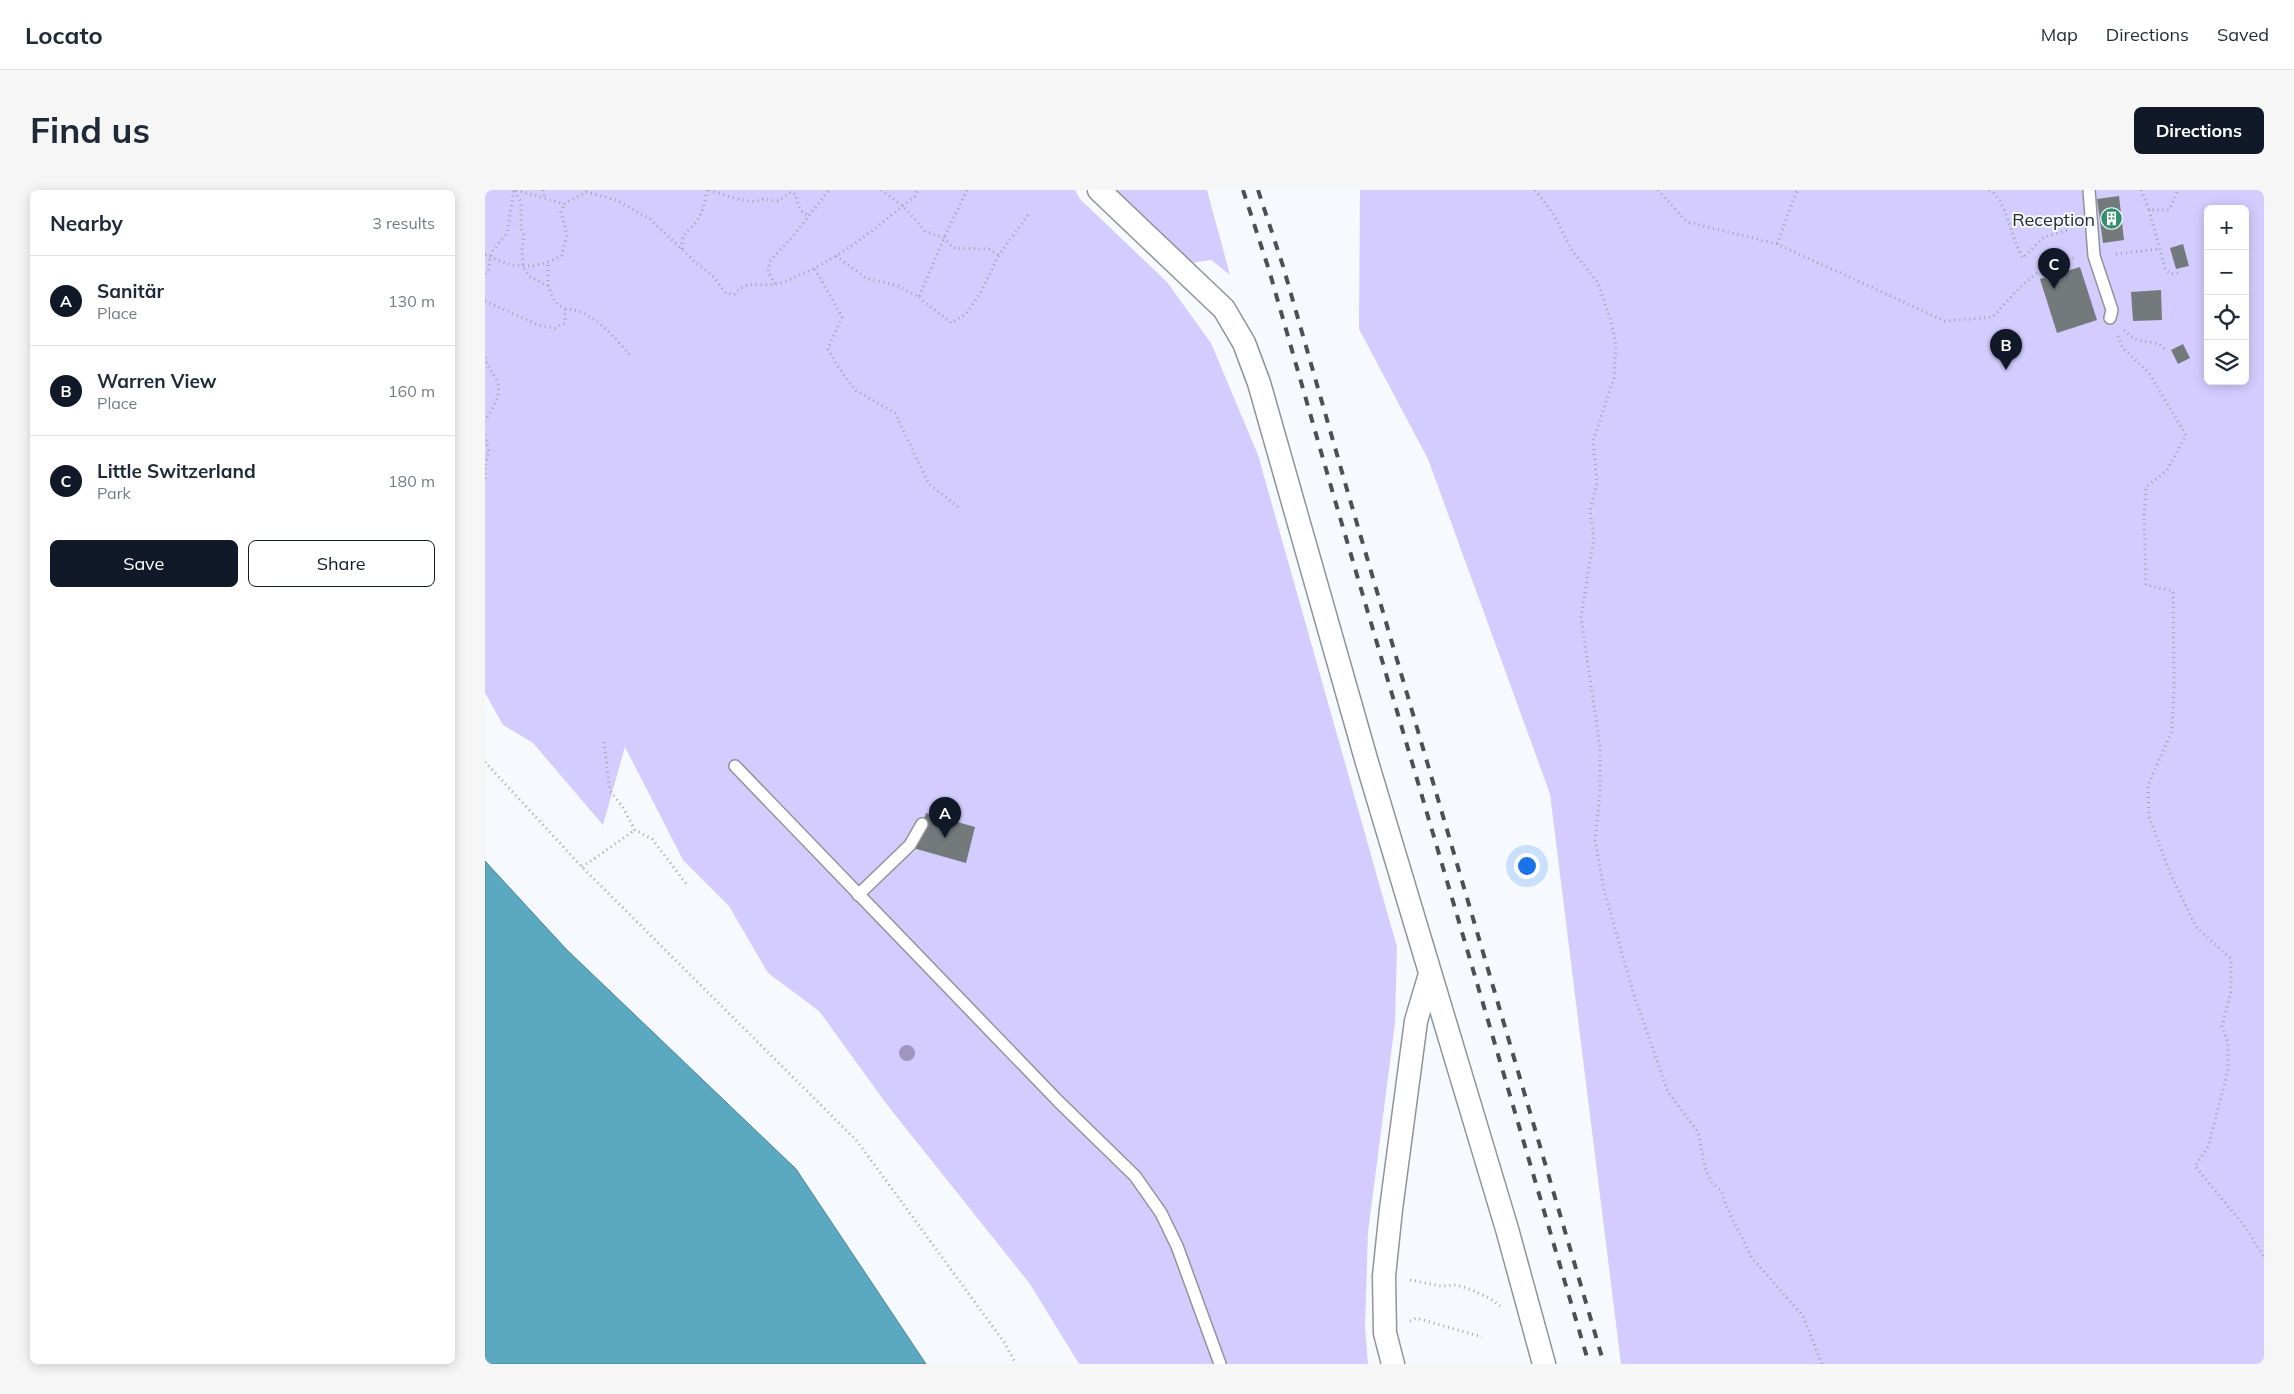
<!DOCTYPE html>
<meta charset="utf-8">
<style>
body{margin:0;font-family:Mulish,sans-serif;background:#f6f6f7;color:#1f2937}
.controls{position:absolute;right:15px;top:15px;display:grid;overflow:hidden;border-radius:8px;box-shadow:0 2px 12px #0003}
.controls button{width:45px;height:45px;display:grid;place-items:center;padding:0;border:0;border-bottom:1px solid #e0e1e3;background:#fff;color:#1f2937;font:25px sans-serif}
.you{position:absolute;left:1041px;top:675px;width:18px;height:18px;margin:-12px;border:4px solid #fff;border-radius:50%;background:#1a73e8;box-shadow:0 0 0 8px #1a73e833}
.badge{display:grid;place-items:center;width:32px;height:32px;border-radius:50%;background:#111827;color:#fff;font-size:16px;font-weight:700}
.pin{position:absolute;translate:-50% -41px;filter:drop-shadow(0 1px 2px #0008)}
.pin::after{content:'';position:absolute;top:26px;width:18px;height:15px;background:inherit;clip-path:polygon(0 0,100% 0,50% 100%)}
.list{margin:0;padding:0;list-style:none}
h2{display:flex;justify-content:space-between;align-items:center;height:65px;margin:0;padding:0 20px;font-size:21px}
h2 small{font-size:16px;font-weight:400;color:#747a83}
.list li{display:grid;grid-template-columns:32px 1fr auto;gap:15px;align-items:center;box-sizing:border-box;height:90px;padding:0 20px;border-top:1px solid #e0e1e3}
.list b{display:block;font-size:19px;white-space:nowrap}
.list p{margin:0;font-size:16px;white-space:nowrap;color:#747a83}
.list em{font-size:16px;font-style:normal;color:#747a83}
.actions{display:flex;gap:10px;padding:15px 20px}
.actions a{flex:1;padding:11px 0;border:1px solid #111827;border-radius:8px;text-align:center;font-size:18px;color:#111827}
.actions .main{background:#111827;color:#fff}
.icon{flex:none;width:28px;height:28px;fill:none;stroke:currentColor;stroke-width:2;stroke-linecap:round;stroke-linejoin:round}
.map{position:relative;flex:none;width:1779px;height:1174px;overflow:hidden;border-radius:8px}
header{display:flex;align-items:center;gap:30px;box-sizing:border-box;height:70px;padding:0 25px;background:#fff;border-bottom:1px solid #e0e1e3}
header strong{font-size:24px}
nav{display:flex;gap:28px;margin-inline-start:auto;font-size:18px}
.intro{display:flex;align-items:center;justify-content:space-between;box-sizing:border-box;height:120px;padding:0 30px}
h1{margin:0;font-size:35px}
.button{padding:12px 22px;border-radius:8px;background:#111827;color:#fff;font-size:18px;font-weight:700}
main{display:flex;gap:30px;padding:0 30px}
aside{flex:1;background:#fff;border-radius:8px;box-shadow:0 2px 12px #0003}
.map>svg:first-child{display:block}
.green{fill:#d4ccfe;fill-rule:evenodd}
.water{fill:#5ba9c0;stroke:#4c8394}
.building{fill:#74797c}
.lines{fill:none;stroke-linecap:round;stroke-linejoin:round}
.lane-casing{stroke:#909498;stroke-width:14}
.street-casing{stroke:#909498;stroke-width:25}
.path{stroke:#a2a5a9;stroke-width:3;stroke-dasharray:1 4;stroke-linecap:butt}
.lane{stroke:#fff;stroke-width:11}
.street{stroke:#fff;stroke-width:22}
.rail{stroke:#4d5052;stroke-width:4;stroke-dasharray:9 9;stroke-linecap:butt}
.tree{fill:#9f97c0}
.labels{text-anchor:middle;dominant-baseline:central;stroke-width:4;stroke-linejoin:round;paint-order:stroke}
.poi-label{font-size:18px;fill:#282a2c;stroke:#f6faff;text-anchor:end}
</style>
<header>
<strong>Locato</strong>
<nav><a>Map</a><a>Directions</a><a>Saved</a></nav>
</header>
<div class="intro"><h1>Find us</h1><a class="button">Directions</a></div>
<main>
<aside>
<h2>Nearby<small>3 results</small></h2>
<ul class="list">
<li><span class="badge">A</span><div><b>Sanitär</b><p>Place</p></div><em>130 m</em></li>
<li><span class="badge">B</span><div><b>Warren View</b><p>Place</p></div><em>160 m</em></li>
<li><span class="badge">C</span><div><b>Little Switzerland</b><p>Park</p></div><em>180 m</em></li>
</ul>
<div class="actions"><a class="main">Save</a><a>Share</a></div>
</aside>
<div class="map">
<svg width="1779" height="1174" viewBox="0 0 1779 1174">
<rect width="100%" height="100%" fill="#f6faff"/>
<g class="green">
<polygon points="0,0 590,0 595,9 682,92 726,153 773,265 912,757 910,833 883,1042 880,1137 883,1174 594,1174 545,1094 403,916 334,821 283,783 244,716 198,670 140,557 118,635 48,553 18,535 0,503"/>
<polygon points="622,0 722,0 745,85 726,70 699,74"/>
<path d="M875,0H1779V1174H1136L1065,604L943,269L874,139ZM1723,19H1760V191H1723Z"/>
</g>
<polygon class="water" points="0,671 81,759 311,979 441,1174 0,1174"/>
<g class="building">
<polygon points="1634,6 1639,50 1618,53 1612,9"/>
<polygon points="1698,54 1704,76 1691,79 1685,58"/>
<polygon points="1595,77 1612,130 1572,143 1555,89"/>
<polygon points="1676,100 1677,130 1648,131 1646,102"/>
<polygon points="1698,154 1705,168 1693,174 1686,160"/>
<polygon points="441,623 490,637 481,673 428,658"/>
</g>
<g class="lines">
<defs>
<g id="lane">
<polyline points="1604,0 1609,66 1627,120 1625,128"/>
<polyline points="250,576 573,911 650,986 676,1023 692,1056 735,1174"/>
<polyline points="373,705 425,655 437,634"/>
</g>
<g id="street">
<polyline points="614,0 739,119 759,153 774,193 881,569 1022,1039 1059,1174"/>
<polyline points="908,1174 900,1143 899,1086 906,1019 931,831 945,784"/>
</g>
</defs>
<use href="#lane" class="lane-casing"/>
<use href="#street" class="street-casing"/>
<g class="path">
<path d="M31,0L79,14L101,2L131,10L165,29L210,72L227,85L241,103L249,105C262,88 274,98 291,94C298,93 306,89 312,86C358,67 393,36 430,6L433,0"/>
<polyline points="58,0 60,8"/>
<path d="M224,0C238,4 265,16 278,9L293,11L306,2L310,4L315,20L324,26"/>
<polyline points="396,0 418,16 440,41 459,48 468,58 504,59 514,65"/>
<polyline points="1050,0 1069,25 1086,59 1113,93 1126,131 1131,155 1129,188 1108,251 1112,293 1105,321 1109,347 1096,427 1115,557 1115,604 1110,650 1119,700 1149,805 1183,902 1213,942 1220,978 1227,993 1236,1000 1242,1018 1267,1068 1318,1126 1337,1174"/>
<path d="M1173,0L1202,32L1292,54L1460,131L1508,127C1531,101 1553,73 1590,68"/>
<path d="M1504,0C1521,7 1527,52 1538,68L1559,47L1586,39"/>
<polyline points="1656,0 1664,20 1684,20 1693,0"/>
<polyline points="1664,20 1680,78 1685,84 1694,83"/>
<polyline points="1292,54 1312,0"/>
<path d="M197,59C196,42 202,43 211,32C218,23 220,11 222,0"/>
<polyline points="1631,64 1674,59"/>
<path d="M0,65C5,67 10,69 15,71C37,80 57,77 77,65L82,45L76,22L79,14"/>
<polyline points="351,66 381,88 413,96 434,107 459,48 482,0"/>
<polyline points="330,79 357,127 343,159 354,178 370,200 410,223 444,294 473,317"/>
<polyline points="0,84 4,79 5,67 8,60 22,43 29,0"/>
<polyline points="290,94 283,81 285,71 309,45 344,0"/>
<polyline points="63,96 63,73"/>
<path d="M434,107C444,118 456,123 466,133L481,124L496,102L514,65L543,25"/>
<polyline points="0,111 53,135 70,138 80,133 80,119 70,112 63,96 44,86 38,77 37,58 39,45 36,38 36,12 29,0"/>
<path d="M80,119C107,119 129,147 145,165"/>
<polyline points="1639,140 1649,149 1674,154 1681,160"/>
<polyline points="1633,146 1638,158 1664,183 1701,245 1682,280 1661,297 1659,326 1661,395 1688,401 1689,495 1687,541 1663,595 1664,627 1686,685 1711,737 1746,769 1746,802 1737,836 1743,853 1743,881 1723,957 1710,976 1761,1038 1779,1067"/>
<path d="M0,167C2,177 7,181 11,189C19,203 7,219 0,231"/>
<polyline points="0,245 4,261 0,275"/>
<polyline points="0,278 0,292"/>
<polyline points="119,552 125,601 137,616 150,640 167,649 203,696"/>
<polyline points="0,572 97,677 372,951 519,1152 531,1174"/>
<polyline points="97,677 150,640"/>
<polyline points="925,1090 956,1096 971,1095 987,1100 1006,1109 1015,1116"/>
<polyline points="925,1131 931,1128 997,1147"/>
</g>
<use href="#lane" class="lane"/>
<use href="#street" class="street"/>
<g class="rail">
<polyline points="758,0 784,80 849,307 1104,1174"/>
<polyline points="773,0 798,76 863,303 1119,1174"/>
</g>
</g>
<circle class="tree" cx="422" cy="863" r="8"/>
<defs>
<symbol id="building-disc" viewBox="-11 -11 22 22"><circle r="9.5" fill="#2f916b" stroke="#f6faff"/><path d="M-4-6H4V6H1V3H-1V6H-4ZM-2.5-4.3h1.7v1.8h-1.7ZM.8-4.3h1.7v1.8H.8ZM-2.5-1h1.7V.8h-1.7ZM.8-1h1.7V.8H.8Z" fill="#fff"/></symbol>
</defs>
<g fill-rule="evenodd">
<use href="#building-disc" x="1614" y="16" width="25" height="25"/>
</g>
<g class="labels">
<g class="poi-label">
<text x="1610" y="29">Reception</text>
</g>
</g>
</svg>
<div class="controls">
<button>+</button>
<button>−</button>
<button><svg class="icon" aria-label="locate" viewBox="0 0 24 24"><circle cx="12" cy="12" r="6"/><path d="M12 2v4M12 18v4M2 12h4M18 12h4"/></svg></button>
<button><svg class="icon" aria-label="layers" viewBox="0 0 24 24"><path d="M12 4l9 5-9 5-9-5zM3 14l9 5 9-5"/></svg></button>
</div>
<div class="you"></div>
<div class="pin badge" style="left:460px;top:648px">A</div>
<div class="pin badge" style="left:1521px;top:180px">B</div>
<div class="pin badge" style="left:1569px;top:99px">C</div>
</div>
</main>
